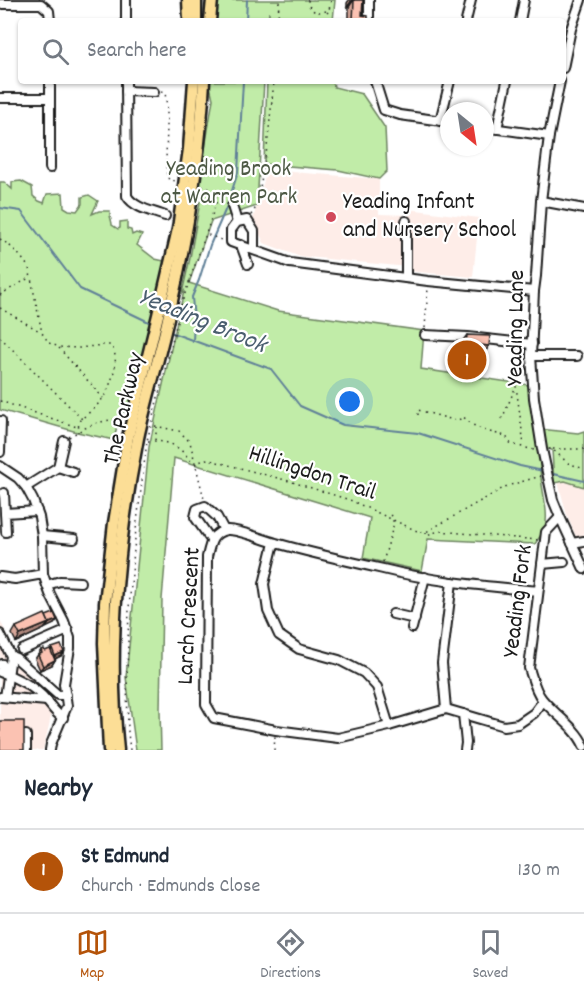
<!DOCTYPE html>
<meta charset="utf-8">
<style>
body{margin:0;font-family:Dekko,sans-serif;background:#f2f2f3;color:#1f2937}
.compass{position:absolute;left:440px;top:102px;width:54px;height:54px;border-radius:50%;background:#fff;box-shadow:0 2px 4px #0004;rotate:150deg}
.you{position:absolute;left:350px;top:402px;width:21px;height:21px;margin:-15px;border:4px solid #fff;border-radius:50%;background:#1a73e8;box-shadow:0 0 0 9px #1a73e833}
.badge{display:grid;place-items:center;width:39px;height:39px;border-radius:50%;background:#b45309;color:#fff;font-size:20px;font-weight:700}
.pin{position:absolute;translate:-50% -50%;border:3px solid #fff;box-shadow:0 2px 6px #0006}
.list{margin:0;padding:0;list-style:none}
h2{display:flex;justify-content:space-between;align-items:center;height:78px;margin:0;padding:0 24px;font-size:26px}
h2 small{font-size:20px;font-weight:400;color:#747a83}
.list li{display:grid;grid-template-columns:39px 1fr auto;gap:18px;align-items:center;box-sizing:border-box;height:84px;padding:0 24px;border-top:2px solid #e0e1e3}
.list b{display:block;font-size:22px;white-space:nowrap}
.list p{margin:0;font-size:20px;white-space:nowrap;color:#747a83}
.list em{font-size:20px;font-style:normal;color:#747a83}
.icon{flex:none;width:33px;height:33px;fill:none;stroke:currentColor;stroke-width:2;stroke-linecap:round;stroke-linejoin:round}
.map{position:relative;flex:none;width:584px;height:750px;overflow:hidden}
.search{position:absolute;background:#fff;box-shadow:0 2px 4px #0004;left:18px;right:18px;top:18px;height:66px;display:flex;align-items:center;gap:15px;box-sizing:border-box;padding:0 21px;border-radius:6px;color:#747a83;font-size:22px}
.sheet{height:162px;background:#fff}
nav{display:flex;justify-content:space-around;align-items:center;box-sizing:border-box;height:84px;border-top:2px solid #e0e1e3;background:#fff;font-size:16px;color:#747a83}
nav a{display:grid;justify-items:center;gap:3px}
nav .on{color:#b45309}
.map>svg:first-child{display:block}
.built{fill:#feede8}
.green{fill:#c1eca8;stroke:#6e8462;stroke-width:1.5}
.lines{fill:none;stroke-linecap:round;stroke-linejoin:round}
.stream{stroke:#608098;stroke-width:2}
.minor-casing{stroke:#1c1c1c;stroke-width:12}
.highway-casing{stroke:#1c1c1c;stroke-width:15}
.path{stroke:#1c1c1c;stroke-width:1.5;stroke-dasharray:1.5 4.5;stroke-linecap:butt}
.minor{stroke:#fff;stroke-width:8}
.highway{stroke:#fcde96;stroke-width:10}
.wall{fill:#d8a799;stroke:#1c1c1c;stroke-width:1.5}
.shaded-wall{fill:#b0887d;stroke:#1c1c1c;stroke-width:1.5}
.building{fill:#fbc2b2;stroke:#1c1c1c;stroke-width:1.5}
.poi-dot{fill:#d1495b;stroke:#fff;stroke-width:2}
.labels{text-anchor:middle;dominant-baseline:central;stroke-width:4.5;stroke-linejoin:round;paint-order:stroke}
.park-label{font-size:24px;fill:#4e5a46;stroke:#fff}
.poi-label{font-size:24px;fill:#1c1c1c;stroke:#fff;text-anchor:start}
.street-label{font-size:24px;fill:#1c1c1c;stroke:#fff}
.water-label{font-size:26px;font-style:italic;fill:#4a5e6f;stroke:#fff}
</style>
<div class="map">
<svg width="584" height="750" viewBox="0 0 584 750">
<rect width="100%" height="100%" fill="#fff"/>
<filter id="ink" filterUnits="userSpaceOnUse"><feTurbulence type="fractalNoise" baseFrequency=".0167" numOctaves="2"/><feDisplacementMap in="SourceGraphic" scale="12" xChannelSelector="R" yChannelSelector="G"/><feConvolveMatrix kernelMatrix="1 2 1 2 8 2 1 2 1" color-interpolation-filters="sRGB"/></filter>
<g filter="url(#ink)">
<g class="built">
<polygon points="267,170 379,179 379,214 408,215 408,209 479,218 473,277 407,271 407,267 298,256 264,243 253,219"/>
<polygon points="565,481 584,487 584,549 581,549 567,515 558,482"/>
<polygon points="0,620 17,656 56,696 43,750 0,750"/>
</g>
<g class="green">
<polygon points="216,0 335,0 333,21 269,21 269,12 268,21 215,21"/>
<path d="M209,81H264L257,206L211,221L189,283L278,311L424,331L421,369L528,385L540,464C539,482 550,512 545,527C543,533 538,539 535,544L428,539L422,571L363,558L370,518L174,458L162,599L160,710L161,750H136L126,677L149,447L184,291L182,293L190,258L201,196H202L199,186L213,99Z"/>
<polygon points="267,81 333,81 334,87 362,94 385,128 387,171 379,179 338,170 264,164"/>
<path d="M21,181L32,187L33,196L39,201L44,203L47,194L63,193L64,207L69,210L77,211L82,204V197L89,195L98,201L92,214L99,211H110C109,217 112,220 112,225L118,229L120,228V222L127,221V229L131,230L132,235L136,233L142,235L137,245L155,259L169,262L129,412H120L114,440L77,432L0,410V182H4L12,189V182Z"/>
<polygon points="539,429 578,433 584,431 584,487 565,481 554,483 552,450 544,448"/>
</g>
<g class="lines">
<g class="stream">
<polyline points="246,21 247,0"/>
<polyline points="0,208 21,211 80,289 151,323"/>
<polyline points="170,332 271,369 300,406 343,425 418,433 520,466 543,471"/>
<polyline points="193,341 194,320 192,297 199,280 210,245 227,206 238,172 243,81"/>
<polyline points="549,473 584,481"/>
</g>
<defs>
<g id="minor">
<polyline points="0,4 41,4 49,11 50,21"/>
<polyline points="126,21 126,0"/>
<polyline points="369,21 369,0"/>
<polyline points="466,21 471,0"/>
<polyline points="520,21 524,0"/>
<polyline points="563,68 571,29 581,0"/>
<path d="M126,81L127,196C134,208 152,211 165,216"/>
<polyline points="375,81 384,110 400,115 449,122"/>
<polyline points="560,81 549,136 541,201 536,276 534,291 531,356 534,398 542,449 553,500 560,517 584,569"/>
<polyline points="126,91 154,92"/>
<polyline points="0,98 50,98 50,81"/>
<polyline points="50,98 50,168"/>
<polyline points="440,121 450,81"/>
<polyline points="485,127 549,136"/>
<polyline points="497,129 507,81"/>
<polyline points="541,201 584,209"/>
<polyline points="232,206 237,222"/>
<polyline points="406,221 406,278"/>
<polyline points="241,245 248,264"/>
<polyline points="254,249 254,231 247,220 237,222 231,230 231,242 290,263 428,281 534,291"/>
<polyline points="425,335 468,337 532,344"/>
<polyline points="531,356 577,356"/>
<polyline points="0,452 1,421"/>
<polyline points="0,466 18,478 26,487 33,500 39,517 42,536 43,574 50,594 64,621 70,638 70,648 64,684 67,706 51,744 50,750"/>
<polyline points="58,467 64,441"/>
<polyline points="26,487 58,467 73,472"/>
<polyline points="4,493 5,513"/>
<path d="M560,517L546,532L529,668C533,680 535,690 542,699C555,715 576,727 584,746"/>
<polyline points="6,532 5,513 37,511"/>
<polyline points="42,536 74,539"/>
<polyline points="211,540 195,517 197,509 205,506 217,517 224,530"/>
<polyline points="274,543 264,584 268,611 279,635 299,649 339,660 364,673 377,687 389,726"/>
<polyline points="572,543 584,541"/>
<polyline points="542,564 564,562"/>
<polyline points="0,577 15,579 43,574"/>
<polyline points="47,585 60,581 80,582"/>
<path d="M538,591C487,586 434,582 383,569C347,561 311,553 276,543C263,540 239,529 227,530C212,532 210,544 207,557L206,704L214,718L276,730L338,738L389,726L446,709L504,726L518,724L534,713L543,701"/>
<polyline points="393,614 415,619"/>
<polyline points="412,628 425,577"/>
<polyline points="0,634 11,656 5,697"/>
<polyline points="22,650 68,630"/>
<polyline points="11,656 16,658 58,695 66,695"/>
<polyline points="0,665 2,664 8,675"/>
<path d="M0,672C16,677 35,687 46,700C52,707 55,713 63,718"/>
<polyline points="1,697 47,701"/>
<polyline points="446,709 442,663 452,582"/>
<polyline points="463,714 466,743 465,750"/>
<polyline points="26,750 26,735"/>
</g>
<g id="highway">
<polyline points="188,0 189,21"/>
<polyline points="196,21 196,0"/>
<polyline points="210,21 212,0"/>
<polyline points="109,750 104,643 105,603 114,523 128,437 158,315 178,229 189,149 194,81"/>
<path d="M118,750C107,646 118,540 138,438C147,396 160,356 169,314C187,237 200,160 204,81"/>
</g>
</defs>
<use href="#minor" class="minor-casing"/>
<use href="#highway" class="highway-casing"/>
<g class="path">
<path d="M308,0C309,13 318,14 329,10L331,0"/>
<polyline points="327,12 329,14 329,21"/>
<polyline points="278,21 279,0"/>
<path d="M161,92L165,93C170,120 164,149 167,178L175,181"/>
<polyline points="202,187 211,189 216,195 216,203 206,234"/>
<polyline points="251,215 257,206 267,148 274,81"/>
<path d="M0,239C12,246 21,256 29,268L42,333L49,343L59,347L79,348L103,345H110C122,356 111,386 103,398C97,407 87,414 79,421L78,432"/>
<polyline points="0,295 29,278"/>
<polyline points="0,308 41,332"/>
<polyline points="425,328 428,288"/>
<polyline points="0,337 82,419"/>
<polyline points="59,348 103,398"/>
<polyline points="0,401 77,427"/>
<path d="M418,415V410L457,421L463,417L466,419C474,429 493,433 506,436L511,444L534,450"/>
<polyline points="502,419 516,386 524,445"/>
<polyline points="155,426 179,431 190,442 204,499"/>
<path d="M69,437C89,425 100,420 123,419"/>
<polyline points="155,440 157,427"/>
<path d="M148,441C173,441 178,446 194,464"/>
<polyline points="549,449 552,449 568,463 584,469"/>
<polyline points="553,449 584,449"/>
<polyline points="195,464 206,459 289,481 350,500 417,531 426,532 507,486 541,476"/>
<polyline points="426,532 426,535 439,531 538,540"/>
<polyline points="383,562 394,523 389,512"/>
<polyline points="130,750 128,733 127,675 129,608 135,538 147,441 182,302 206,234 224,241"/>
<polyline points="274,750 275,736"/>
</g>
<use href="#minor" class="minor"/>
<use href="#highway" class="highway"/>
</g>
<g class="wall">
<polygon points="349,0 363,0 362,15 368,21 349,21 349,7 347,7 347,3"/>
<polygon points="467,335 484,354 481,354 474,367 459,366 461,343"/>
<polygon points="46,616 57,620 54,624 45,627 44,629 16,642 12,634 16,627"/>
<polygon points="52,648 64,652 61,656 55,659 55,660 52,665 40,670 35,659 41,650 45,651 51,651"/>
</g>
<g class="shaded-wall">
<polygon points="352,0 359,2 353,1 349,7 347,7"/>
<polygon points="481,345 489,346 484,354 475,354"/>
<polygon points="465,358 480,359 474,367 459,366"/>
<polygon points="57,620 54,624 46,628 49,623"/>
<polygon points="49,623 44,629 16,642 20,635"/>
<polygon points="64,652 61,656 52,660 55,656"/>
<polygon points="55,660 52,665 40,670 43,666"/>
</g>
<g class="building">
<polygon points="352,0 363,0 362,15 368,16 368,21 353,20 354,1"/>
<polygon points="467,335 490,336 489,346 481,345 480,359 465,358"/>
<polygon points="54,613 57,620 49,623 46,616"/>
<polygon points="45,614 49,623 20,635 16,627"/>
<polygon points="61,645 64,652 55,656 52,648"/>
<polygon points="44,649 45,651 50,649 55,660 43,666 38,655 42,653 41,650"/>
<rect x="0" y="721" width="24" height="29"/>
</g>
</g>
<circle class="poi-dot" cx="331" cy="217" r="6"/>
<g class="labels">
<g class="park-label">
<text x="229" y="170">Yeading Brook<tspan x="229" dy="28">at Warren Park</tspan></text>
</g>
<g class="poi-label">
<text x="343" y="203">Yeading Infant<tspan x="343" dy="28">and Nursery School</tspan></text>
</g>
<g class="street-label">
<text transform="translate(517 328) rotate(-89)">Yeading Lane</text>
<text transform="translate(125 409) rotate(-77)">The Parkway</text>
<text transform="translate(312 474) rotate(18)">Hillingdon Trail</text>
<text transform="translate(519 601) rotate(-83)">Yeading Fork</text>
<text transform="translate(190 616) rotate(-87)">Larch Crescent</text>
</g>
<g class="water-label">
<text transform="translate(202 322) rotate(22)">Yeading Brook</text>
</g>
</g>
</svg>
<svg class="compass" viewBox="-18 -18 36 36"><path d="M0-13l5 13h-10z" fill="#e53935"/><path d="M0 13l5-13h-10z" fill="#747a83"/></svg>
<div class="you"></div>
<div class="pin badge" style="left:467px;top:360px">1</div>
<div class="search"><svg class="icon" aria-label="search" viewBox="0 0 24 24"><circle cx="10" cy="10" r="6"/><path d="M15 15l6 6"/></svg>Search here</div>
</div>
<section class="sheet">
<h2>Nearby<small></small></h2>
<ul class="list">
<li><span class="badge">1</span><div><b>St Edmund</b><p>Church · Edmunds Close</p></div><em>130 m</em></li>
</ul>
</section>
<nav>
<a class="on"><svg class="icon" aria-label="map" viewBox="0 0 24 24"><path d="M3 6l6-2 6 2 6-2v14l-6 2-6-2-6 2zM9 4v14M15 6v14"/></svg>Map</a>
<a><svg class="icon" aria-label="directions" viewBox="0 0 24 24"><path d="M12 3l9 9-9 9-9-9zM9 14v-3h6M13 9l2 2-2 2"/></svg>Directions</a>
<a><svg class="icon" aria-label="saved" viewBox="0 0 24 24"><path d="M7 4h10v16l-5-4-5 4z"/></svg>Saved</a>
</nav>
